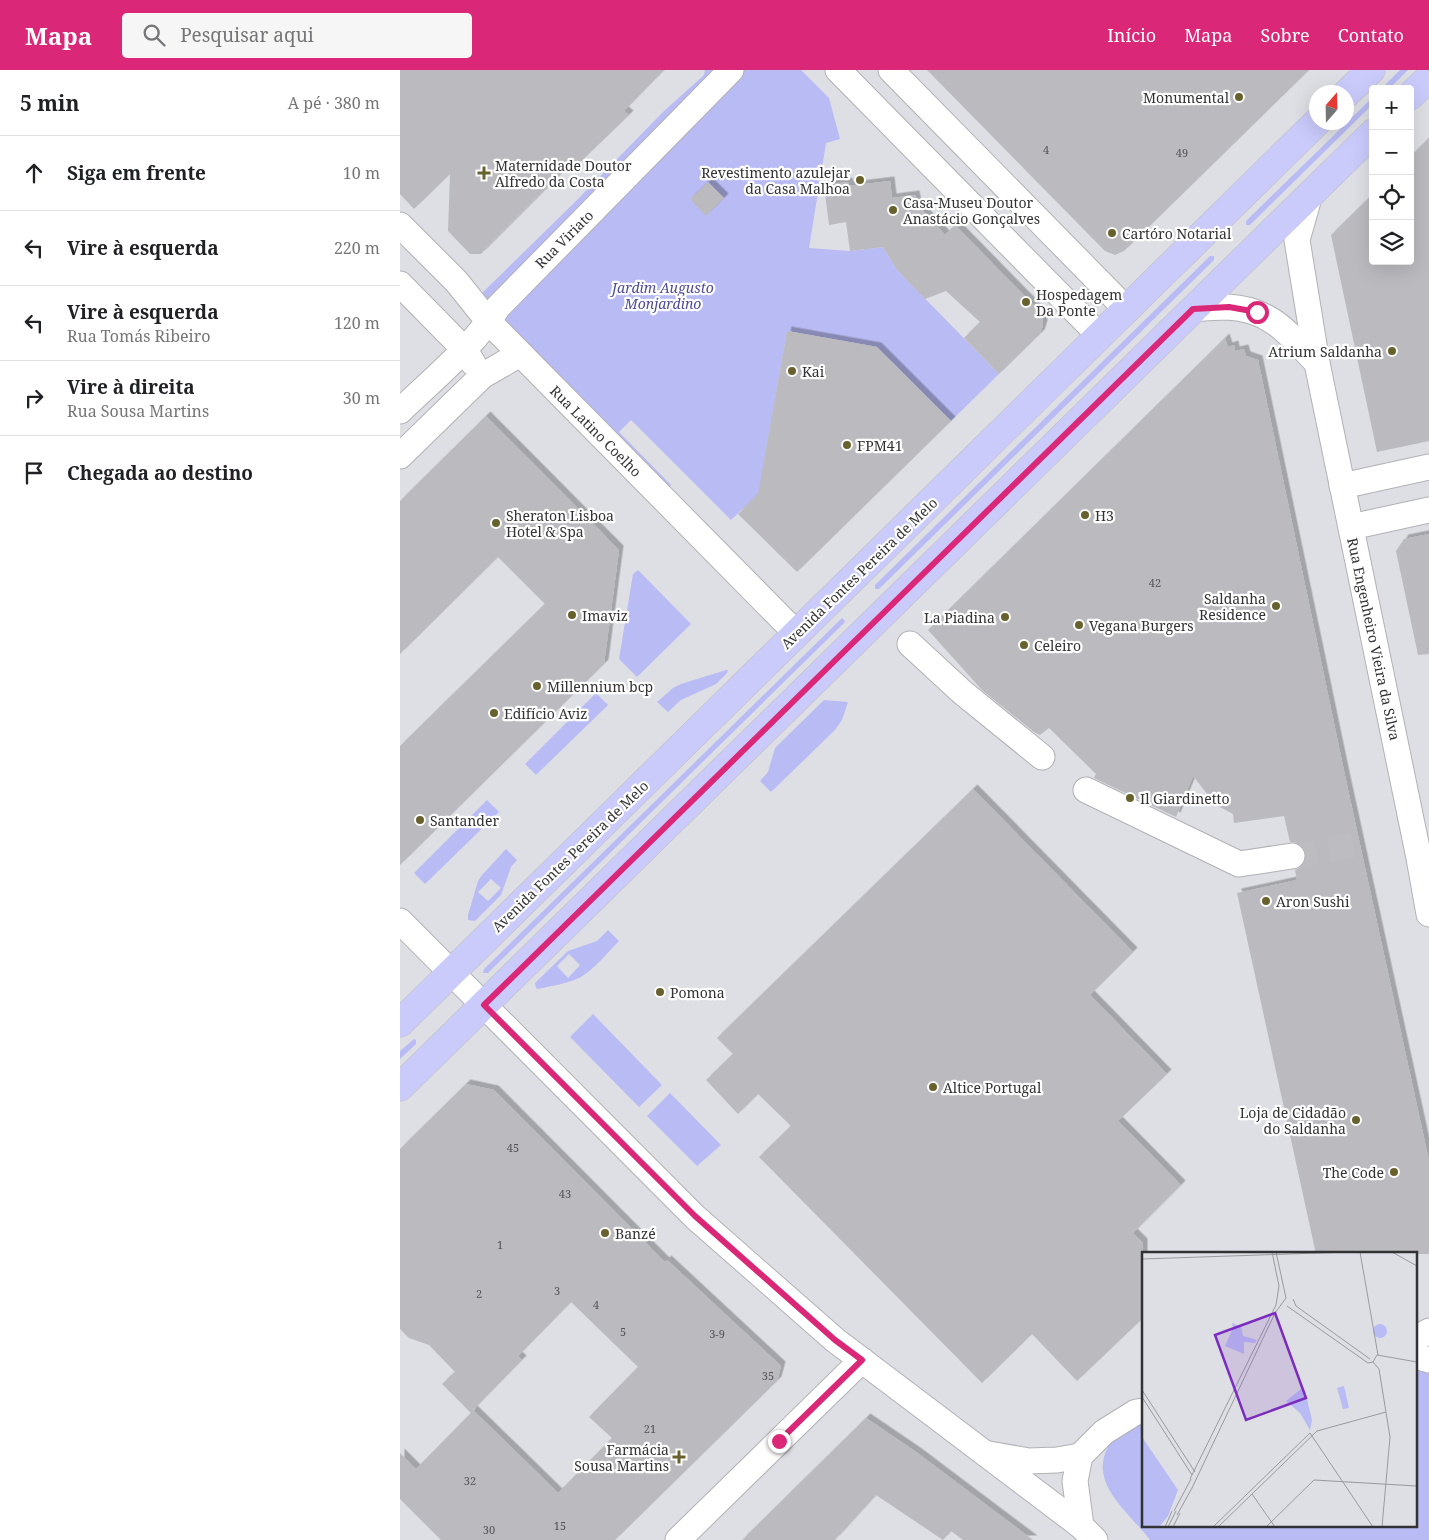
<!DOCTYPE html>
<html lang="pt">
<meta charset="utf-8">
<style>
body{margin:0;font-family:"Noto Serif",serif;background:#f6f6f6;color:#202124}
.controls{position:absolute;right:15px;top:15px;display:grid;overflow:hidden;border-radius:5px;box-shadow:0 5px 20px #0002}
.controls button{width:45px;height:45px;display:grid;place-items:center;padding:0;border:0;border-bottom:1px solid #e0e0e0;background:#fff;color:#202124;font:25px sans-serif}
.compass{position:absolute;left:909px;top:15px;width:45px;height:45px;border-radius:50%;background:#fff;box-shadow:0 5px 20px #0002;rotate:20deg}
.stop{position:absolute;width:15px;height:15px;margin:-11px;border:4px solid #db2777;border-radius:50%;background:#fff}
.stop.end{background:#db2777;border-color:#fff;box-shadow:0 1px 5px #0008}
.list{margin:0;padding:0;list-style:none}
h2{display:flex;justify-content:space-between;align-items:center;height:65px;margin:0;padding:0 20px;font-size:21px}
h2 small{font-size:16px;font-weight:400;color:#757577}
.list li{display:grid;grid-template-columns:32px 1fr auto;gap:15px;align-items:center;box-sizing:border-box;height:75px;padding:0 20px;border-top:1px solid #e0e0e0}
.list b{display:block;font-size:19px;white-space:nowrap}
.list p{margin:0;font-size:16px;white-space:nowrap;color:#757577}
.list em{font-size:16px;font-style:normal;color:#757577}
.icon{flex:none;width:28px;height:28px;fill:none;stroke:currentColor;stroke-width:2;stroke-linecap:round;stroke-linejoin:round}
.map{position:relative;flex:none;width:1029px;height:1470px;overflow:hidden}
header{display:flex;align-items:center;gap:30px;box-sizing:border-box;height:70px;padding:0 25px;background:#db2777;color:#fff}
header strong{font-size:24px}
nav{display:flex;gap:28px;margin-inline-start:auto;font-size:18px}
.search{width:350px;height:45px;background:#f6f6f6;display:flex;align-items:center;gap:12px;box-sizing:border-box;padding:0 18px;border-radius:5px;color:#757577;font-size:19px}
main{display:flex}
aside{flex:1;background:#fff}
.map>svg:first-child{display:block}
.green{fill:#b9bbf4;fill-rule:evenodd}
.building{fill:#bababf;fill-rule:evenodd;filter:url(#shadow)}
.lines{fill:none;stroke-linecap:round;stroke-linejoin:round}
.street-tunnel{stroke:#bcbcc1;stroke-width:25;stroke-dasharray:25 12;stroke-linecap:butt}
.street-casing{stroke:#b1b1b6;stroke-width:27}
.primary-casing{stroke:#bdbdbe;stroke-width:29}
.street{stroke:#fff;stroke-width:25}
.primary{stroke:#cacbfb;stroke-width:28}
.route{stroke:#db2777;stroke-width:6}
.poi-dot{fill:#67612d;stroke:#fff;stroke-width:2}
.labels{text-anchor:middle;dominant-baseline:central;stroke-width:4.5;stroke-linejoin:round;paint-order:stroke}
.number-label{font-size:11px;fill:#545457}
.poi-label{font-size:14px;fill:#323234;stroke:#fff;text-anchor:start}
.street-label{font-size:14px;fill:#323234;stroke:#fff}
.park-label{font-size:14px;font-style:italic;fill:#4f4b99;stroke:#fff}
.inset-road{fill:none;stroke:#999a9e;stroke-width:1}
.view{fill:#7b2cbf;fill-opacity:0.15;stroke:#7b2cbf;stroke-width:2.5}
.inset-edge{fill:none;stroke:#323234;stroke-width:2.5}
</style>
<header>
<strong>Mapa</strong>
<div class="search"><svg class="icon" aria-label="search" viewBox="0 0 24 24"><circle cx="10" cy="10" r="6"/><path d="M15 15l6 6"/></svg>Pesquisar aqui</div>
<nav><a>Início</a><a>Mapa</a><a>Sobre</a><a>Contato</a></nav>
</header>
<main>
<aside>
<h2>5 min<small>A pé · 380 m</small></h2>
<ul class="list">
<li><svg class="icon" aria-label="ahead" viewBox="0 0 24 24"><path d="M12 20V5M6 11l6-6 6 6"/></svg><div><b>Siga em frente</b></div><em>10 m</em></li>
<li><svg class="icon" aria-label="left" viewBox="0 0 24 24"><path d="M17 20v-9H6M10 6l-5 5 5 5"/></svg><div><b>Vire à esquerda</b></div><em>220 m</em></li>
<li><svg class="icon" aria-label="left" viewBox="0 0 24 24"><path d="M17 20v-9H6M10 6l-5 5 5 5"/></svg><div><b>Vire à esquerda</b><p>Rua Tomás Ribeiro</p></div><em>120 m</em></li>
<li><svg class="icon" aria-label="right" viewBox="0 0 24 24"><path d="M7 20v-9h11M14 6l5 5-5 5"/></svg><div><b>Vire à direita</b><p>Rua Sousa Martins</p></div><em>30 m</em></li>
<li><svg class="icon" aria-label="arrive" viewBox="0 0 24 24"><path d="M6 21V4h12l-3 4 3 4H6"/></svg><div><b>Chegada ao destino</b></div></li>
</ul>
</aside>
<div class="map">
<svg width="1029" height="1470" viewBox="0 0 1029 1470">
<defs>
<filter id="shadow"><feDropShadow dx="4.5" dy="-4.5" stdDeviation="0" flood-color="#0004"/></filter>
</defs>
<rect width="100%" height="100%" fill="#dedfe4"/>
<g class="green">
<polygon points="305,0 401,0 429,28 440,69 426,73 409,178 450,181 483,177 497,200 599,304 551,351 492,292 464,319 472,276 387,261 363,398 381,402 331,450 231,350 219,362 271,415 267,420 77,228 177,130 263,42 304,5"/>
<polygon points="1000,0 1008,0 989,19 981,19"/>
<polygon points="973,27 973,34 850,155 846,155 846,151"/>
<polygon points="810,186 814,186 814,190 479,519 475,519 475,515"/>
<polygon points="238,500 291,554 237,607 219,589 233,504"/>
<polygon points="442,548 445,551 444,553 88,903 83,903 84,899"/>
<polygon points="326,600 328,600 327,603 316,614 281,630 268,642 257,632 273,618 281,614"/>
<polygon points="196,623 208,635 136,705 125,694"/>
<polygon points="424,630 448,632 442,650 435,660 371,722 360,711 368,702 375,678"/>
<polygon points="87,730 99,742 25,814 14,803"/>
<path d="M106,779L117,790L111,797L101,825L75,851L68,850V845L78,811L82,805ZM91,809L101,818L88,831L78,822Z"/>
<path d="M208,860L219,871C207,883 194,900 179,908C166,914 151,916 138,919L136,918L135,913L168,881L197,871ZM169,884L180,895L168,908L157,896Z"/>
<polygon points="193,944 262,1015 239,1037 170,967"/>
<polygon points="14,969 16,970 16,974 0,989 0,981"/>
<polygon points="270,1023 321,1075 297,1096 247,1046"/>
<path d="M1015,1298L1029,1301V1470H750C730,1443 688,1414 708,1377C714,1365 729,1357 743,1354V1456H1015Z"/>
</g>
<g class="building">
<polygon points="0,0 264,0 224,41 229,45 173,99 170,95 81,184 70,184 48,161 50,104 14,139 0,124"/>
<polygon points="527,0 909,0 724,181 715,185 705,181"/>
<polygon points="1029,68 1029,371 977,382 931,165 973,124 973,191 1010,191 1010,87"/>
<polygon points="490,111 492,128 515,125 517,135 545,165 555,155 642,244 643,255 640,264 599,304 564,268 580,252 546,221 525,229 497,200 483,177 450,181 446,152 429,155 424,115 448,112 449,116"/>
<polygon points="308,112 324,128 306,146 290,129"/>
<polygon points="387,261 477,277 551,351 397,502 338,444 358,424"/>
<polygon points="825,268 828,277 834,275 835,281 844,279 846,286 858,290 945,706 1029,1091 1029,1184 916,1184 837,823 897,810 895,800 901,797 905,792 906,783 903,777 898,773 890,772 884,746 834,753 833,744 816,735 793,706 776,747 694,708 696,704 649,658 640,665 634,662 582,620 528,560"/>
<polygon points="86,346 219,480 204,594 0,795 0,676 145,534 98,487 0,584 0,431"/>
<polygon points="1029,464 1029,584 1018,585 996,481 1004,469"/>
<polygon points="573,719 733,882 690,925 767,1004 718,1051 781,1115 733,1163 743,1173 743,1248 677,1311 632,1264 582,1313 359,1087 391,1056 358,1024 338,1044 306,1010 333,984 317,968"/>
<path d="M66,1014L94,1020L265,1192L267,1190L381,1296L377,1311L215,1470H41L0,1429V1383L16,1399L71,1343L42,1314L55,1302L29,1275L9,1268L0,1259V1079ZM171,1232L238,1297L189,1347L212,1368L158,1423L73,1340L122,1290L118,1286Z"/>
<polygon points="466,1348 516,1382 633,1470 563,1470 551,1461 543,1470 476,1425 435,1470 342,1470"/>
</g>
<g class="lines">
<polyline class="street-tunnel" points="892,786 960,774"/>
<defs>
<g id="street">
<polyline points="438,0 700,266"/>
<polyline points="491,0 727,240"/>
<polyline points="910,124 897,170 917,293 1019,788 1029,844"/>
<polyline points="0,155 56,211 89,252 396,563"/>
<polyline points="0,214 64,279 73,293"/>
<path d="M793,239C805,238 817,237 828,237C871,239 890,265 917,293"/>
<path d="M0,341C31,311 77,273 98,237L331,0"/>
<polyline points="0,386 82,306 120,284"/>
<polyline points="942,416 1029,397"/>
<polyline points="951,457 1029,440"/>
<polyline points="510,574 562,622 642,687"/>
<polyline points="686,720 839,794 892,786"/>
<polyline points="0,851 295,1147 435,1270 681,1456 695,1470"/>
<polyline points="1015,1269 1029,1261"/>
<polyline points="1015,1286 1029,1290"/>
<polyline points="589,1384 629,1391 657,1390 680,1386"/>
<polyline points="681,1456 675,1411 680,1386 704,1362 736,1342 743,1341"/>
<polyline points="278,1470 462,1290"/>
</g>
<g id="primary">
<polyline points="946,24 971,0"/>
<polyline points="1010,26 1029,8"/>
<polyline points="0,953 917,52"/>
<polyline points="0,1017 973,63"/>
</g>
</defs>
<use href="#street" class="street-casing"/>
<use href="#primary" class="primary-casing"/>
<use href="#street" class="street"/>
<use href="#primary" class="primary"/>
</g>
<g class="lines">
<polyline class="route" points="379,1371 462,1290 435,1270 295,1146 84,935 793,239 829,237 857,242"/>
</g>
<g class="poi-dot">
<circle cx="839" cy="27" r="5"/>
<path d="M81.5 95.5h5v5h5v5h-5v5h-5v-5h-5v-5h5z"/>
<circle cx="460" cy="110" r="5"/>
<circle cx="493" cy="140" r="5"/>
<circle cx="712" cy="163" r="5"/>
<circle cx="626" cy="232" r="5"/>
<circle cx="992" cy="281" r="5"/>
<circle cx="392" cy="301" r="5"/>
<circle cx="447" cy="375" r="5"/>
<circle cx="685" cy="445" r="5"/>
<circle cx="96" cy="453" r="5"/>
<circle cx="876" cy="536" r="5"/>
<circle cx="172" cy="545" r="5"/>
<circle cx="605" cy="547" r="5"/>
<circle cx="679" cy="555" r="5"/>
<circle cx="624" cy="575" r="5"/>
<circle cx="137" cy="616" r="5"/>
<circle cx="94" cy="643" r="5"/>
<circle cx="730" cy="728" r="5"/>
<circle cx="20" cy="750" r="5"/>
<circle cx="866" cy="831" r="5"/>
<circle cx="260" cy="922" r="5"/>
<circle cx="533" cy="1017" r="5"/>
<circle cx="956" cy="1050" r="5"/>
<circle cx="994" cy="1102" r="5"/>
<circle cx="205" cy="1163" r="5"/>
<path d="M276.5 1379.5h5v5h5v5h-5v5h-5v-5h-5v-5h5z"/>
</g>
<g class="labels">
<g class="number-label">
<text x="646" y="79">4</text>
<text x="782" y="82">49</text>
<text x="755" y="512">42</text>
<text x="113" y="1077">45</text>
<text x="165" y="1123">43</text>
<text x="100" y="1174">1</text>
<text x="157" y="1220">3</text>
<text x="79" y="1223">2</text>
<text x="196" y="1234">4</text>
<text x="223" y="1261">5</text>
<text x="317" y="1263">3-9</text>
<text x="368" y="1305">35</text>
<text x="250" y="1358">21</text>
<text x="70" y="1410">32</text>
<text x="160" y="1455">15</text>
<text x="89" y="1459">30</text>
</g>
<g class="poi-label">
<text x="829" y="27" text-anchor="end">Monumental</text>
<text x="95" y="95">Maternidade Doutor<tspan x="95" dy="16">Alfredo da Costa</tspan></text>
<text x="450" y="102" text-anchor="end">Revestimento azulejar<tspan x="450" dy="16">da Casa Malhoa</tspan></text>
<text x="503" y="132">Casa-Museu Doutor<tspan x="503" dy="16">Anastácio Gonçalves</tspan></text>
<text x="722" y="163">Cartóro Notarial</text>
<text x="636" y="224">Hospedagem<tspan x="636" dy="16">Da Ponte</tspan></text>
<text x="982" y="281" text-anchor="end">Atrium Saldanha</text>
<text x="402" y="301">Kai</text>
<text x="457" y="375">FPM41</text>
<text x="106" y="445">Sheraton Lisboa<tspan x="106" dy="16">Hotel &amp; Spa</tspan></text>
<text x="695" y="445">H3</text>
<text x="866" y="528" text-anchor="end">Saldanha<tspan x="866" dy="16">Residence</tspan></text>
<text x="182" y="545">Imaviz</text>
<text x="595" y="547" text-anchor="end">La Piadina</text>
<text x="689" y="555">Vegana Burgers</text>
<text x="634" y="575">Celeiro</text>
<text x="147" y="616">Millennium bcp</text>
<text x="104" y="643">Edifício Aviz</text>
<text x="740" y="728">Il Giardinetto</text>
<text x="30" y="750">Santander</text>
<text x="876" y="831">Aron Sushi</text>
<text x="270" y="922">Pomona</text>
<text x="543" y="1017">Altice Portugal</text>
<text x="946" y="1042" text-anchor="end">Loja de Cidadão<tspan x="946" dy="16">do Saldanha</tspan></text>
<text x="984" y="1102" text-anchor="end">The Code</text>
<text x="215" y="1163">Banzé</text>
<text x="269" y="1379" text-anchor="end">Farmácia<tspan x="269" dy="16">Sousa Martins</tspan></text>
</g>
<g class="street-label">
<text transform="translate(164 169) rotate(-45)">Rua Viriato</text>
<text transform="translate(196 361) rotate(45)">Rua Latino Coelho</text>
<text transform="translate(459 503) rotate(-44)">Avenida Fontes Pereira de Melo</text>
<text transform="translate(974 569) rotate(78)">Rua Engenheiro Vieira da Silva</text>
<text transform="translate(170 786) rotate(-44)">Avenida Fontes Pereira de Melo</text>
</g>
<g class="park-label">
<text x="263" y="217">Jardim Augusto<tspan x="263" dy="16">Monjardino</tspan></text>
</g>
</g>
<g transform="translate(742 1182)">
<rect width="275" height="275" fill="#dedfe4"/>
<path d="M90,71L99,75L101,84L115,88L113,91L102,90V102L83,94L91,76ZM231 79a7 7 0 1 1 14 0a7 7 0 1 1-14 0ZM202,134L207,156L201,157L195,136ZM159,137L163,139L170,168L168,178L158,161L144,149ZM0,185L36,238L26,264L18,274L0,275Z" fill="#b9bbf4"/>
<path class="inset-road" d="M218,0L236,103M250,0L275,14M0,7L206,0M151,47L154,54L228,107M145,54L226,111L231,110M231,110L237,117L248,185L240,275M231,110L235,103L275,110M0,138L53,220M0,145L50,223M48,227L134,53L137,34L130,0M50,236L133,61L144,46L134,0M110,242L133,275M32,259L49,227M35,263L50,236M23,275L30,259M26,275L34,259M31,275L38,261M71,275L168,181L231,275M76,275L175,179L244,160M124,275L172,228L275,234"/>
<path class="view" d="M133,61L164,146L104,168L73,83Z"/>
<rect width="275" height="275" class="inset-edge"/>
</g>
</svg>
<div class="controls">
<button>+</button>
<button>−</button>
<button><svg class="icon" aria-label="locate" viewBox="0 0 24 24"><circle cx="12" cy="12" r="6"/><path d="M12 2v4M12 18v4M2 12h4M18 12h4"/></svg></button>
<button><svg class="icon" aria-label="layers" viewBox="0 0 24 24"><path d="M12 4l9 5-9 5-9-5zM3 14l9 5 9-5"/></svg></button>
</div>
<svg class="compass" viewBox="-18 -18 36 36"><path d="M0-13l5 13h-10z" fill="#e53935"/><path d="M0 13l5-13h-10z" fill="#757577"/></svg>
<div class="stop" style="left:857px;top:242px"></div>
<div class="stop end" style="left:379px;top:1371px"></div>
</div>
</main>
